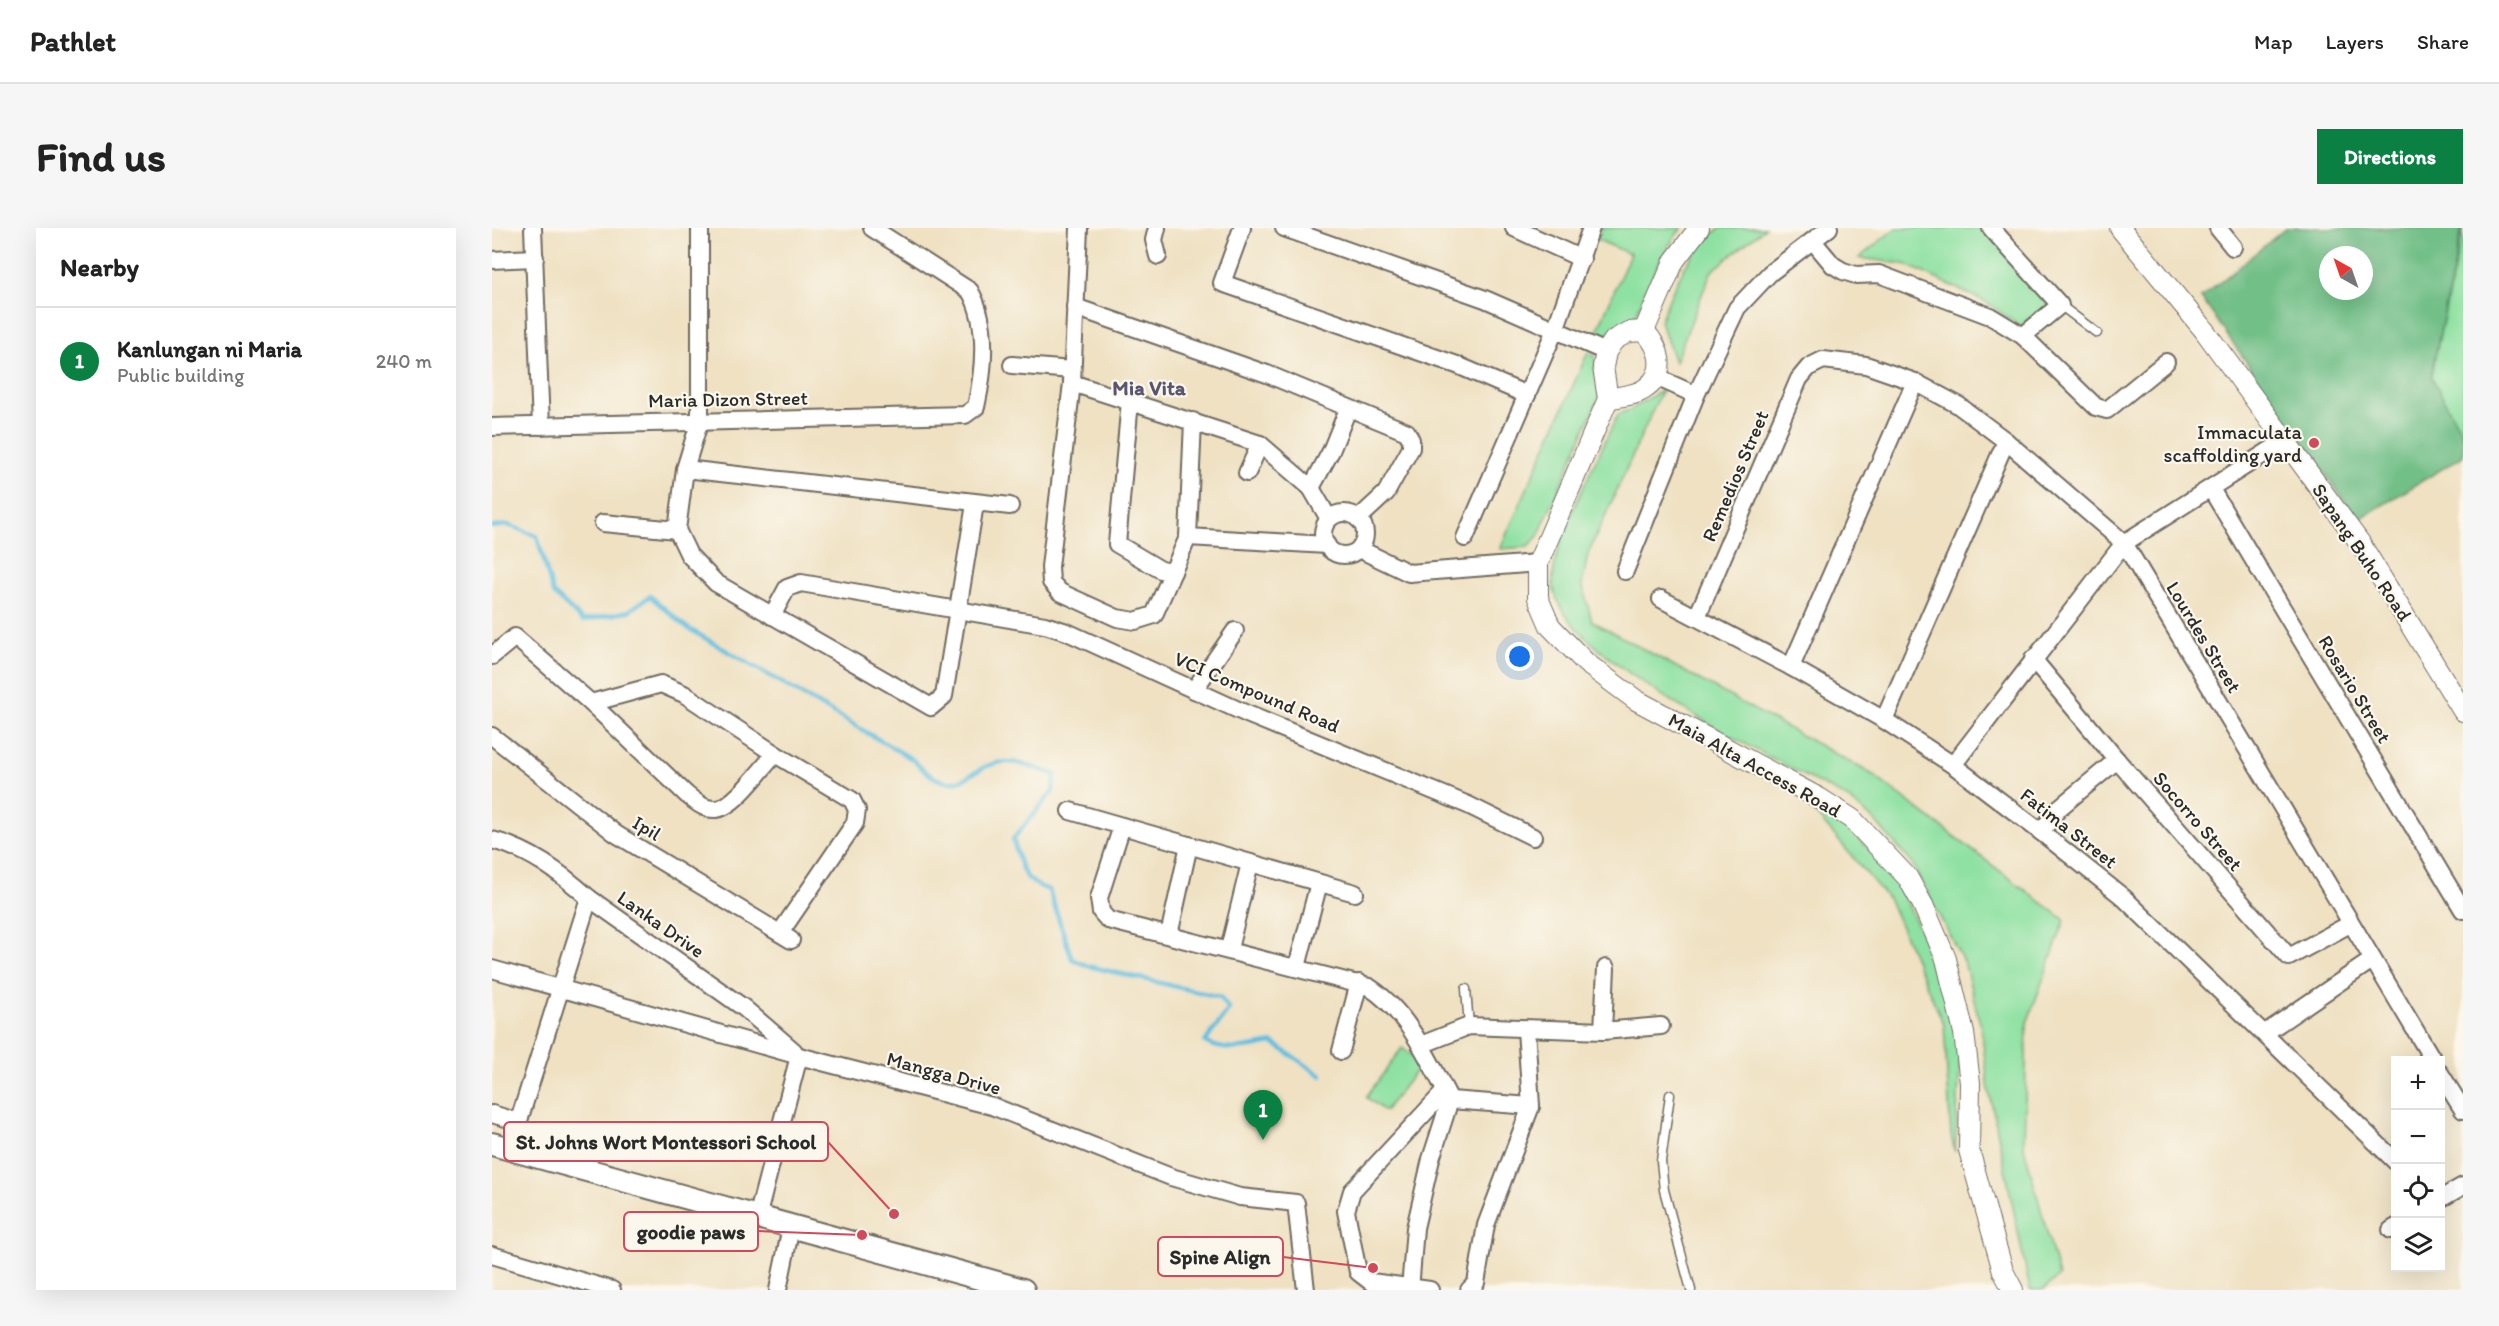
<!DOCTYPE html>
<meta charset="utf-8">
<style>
body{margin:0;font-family:Itim,sans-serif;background:#f6f6f6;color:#222}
.controls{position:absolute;right:18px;bottom:18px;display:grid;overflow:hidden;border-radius:0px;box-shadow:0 6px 24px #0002}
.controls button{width:54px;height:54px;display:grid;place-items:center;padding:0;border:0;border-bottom:2px solid #e0e0e0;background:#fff;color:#222;font:30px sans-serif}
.compass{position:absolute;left:1827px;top:18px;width:54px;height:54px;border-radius:50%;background:#fff;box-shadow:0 6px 24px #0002;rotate:320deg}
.you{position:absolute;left:1028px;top:429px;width:21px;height:21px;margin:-15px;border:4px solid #fff;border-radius:50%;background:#1a73e8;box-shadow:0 0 0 9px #1a73e833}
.badge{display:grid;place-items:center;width:39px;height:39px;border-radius:50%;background:#0b8043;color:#fff;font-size:20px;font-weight:700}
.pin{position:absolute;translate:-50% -50px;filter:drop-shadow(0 2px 3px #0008)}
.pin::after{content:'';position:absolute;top:32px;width:21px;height:18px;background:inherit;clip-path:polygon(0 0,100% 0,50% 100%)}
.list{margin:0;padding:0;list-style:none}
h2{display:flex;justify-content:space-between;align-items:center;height:78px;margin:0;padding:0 24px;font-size:26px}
h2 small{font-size:20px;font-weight:400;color:#767676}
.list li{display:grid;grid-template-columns:39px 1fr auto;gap:18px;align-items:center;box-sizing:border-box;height:108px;padding:0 24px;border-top:2px solid #e0e0e0}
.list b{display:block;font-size:22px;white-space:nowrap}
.list p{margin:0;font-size:20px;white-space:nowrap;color:#767676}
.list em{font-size:20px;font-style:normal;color:#767676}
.icon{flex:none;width:33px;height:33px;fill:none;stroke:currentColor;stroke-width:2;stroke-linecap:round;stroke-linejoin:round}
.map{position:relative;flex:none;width:1971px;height:1062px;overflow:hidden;border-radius:0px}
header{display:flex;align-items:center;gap:36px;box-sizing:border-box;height:84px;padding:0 30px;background:#fff;border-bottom:2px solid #e0e0e0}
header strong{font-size:28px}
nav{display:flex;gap:33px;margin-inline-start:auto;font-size:21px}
.intro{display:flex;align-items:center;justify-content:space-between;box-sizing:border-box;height:144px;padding:0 36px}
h1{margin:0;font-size:42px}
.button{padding:15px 27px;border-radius:0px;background:#0b8043;color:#fff;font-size:21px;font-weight:700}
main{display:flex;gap:36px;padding:0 36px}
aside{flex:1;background:#fff;border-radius:0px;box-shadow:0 6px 24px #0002}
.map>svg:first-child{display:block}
.green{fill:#8ee1a2;stroke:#5c8666;stroke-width:1.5}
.forest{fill:#72bf88;stroke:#4e755a;stroke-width:1.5;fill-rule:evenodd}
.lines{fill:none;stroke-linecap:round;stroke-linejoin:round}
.stream{stroke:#61bedf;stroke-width:4.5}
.service-casing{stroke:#706b60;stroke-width:11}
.minor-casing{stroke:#706b60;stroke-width:20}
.tertiary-casing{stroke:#706b60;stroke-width:22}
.secondary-casing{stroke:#706b60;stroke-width:26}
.service{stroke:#fff;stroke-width:8}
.minor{stroke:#fff;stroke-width:16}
.tertiary{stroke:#fff;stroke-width:20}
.secondary{stroke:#fff;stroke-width:22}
.poi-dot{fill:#d1495b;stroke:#fbf7ec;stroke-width:2}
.labels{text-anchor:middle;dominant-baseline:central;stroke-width:4.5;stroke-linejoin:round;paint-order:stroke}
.street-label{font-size:20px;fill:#2b2b2b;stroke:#fbf7ec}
.poi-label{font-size:20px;fill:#2b2b2b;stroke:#fbf7ec;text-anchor:end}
.neighbourhood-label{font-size:21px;font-weight:bold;fill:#5a5570;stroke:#fbf7ec}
.leader{fill:none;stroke:#d1495b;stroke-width:2}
.callout-dot{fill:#d1495b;stroke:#fbf7ec;stroke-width:2}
.callout{fill:#fbf7ec;stroke:#d1495b;stroke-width:2}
.callout-label{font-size:21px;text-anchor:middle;font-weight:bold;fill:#2b2b2b}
</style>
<header>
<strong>Pathlet</strong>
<nav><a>Map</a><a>Layers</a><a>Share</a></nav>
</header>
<div class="intro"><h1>Find us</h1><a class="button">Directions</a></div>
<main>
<aside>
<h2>Nearby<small></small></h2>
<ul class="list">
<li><span class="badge">1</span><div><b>Kanlungan ni Maria</b><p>Public building</p></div><em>240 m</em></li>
</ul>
</aside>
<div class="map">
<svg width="1971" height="1062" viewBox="0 0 1971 1062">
<rect width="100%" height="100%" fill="#fbf7ec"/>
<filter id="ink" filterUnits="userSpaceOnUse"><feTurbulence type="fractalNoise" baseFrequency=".0167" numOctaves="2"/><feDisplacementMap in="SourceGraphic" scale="12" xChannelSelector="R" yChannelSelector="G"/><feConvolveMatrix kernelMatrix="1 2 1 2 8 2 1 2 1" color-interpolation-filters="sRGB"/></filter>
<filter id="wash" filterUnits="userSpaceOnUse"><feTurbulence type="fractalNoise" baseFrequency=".008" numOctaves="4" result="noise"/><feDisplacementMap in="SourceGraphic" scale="24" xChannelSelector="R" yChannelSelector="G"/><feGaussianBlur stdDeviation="1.35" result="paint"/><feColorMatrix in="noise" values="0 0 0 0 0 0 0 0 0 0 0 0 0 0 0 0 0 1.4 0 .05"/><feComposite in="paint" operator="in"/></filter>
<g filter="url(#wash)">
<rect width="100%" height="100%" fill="#efe1c2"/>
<g class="green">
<path d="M1109,0H1190C1167,26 1156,59 1142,91L1125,98L1111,111L1103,108L1138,26L1106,12Z"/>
<path d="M1228,0H1273L1219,44L1183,134L1168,93C1183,56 1195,25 1228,0Z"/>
<polygon points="1404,0 1493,0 1559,75 1528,98 1494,74 1413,36 1367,30"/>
<polygon points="1971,0 1971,207 1939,148"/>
<polygon points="1096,124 1103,128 1104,144 1110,163 1046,308 1036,319 1008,321"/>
<path d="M1170,162L1096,326L1090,356L1100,393L1378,545L1573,692L1535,795L1532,919L1567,1048L1551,1062H1538L1497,863L1489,799L1473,737L1420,635L1383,593L1355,570C1292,535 1065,429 1061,355C1059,316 1108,226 1126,186L1140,181Z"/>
<polygon points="1320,581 1360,603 1403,650 1452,751 1469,814 1463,924 1459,908 1452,797 1397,672"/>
<polygon points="910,820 930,835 893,883 874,869"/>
</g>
<path class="forest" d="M1794,0H1970L1939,148L1971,207V228L1866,292L1709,70ZM1836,27H1872V63H1836Z"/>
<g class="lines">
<path class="stream" d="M0,299L16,297L45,308L61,365L91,393L137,383L158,368L194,399L420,531C470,583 475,531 518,534C533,535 549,543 563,546L561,563L521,611C529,638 528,653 557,662L580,731L596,738L728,769L737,781L713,814C735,826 757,819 781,815L830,848"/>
</g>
</g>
<g filter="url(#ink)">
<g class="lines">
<defs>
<g id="service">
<polyline points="1568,77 1605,105"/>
<polyline points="974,761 977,798"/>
<polyline points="1178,867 1169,933 1172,962 1199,1062"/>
</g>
<g id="minor">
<polyline points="41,0 49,198"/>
<polyline points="208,0 208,192 193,241 185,302 197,327 224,355 439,479 452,468 483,276"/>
<polyline points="587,0 580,155 558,339 559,354 568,364 625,390 643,393 662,387 696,309 701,193"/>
<polyline points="665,0 662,12 666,28"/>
<polyline points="750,0 730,55 965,137 1035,167"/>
<polyline points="792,0 993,71 1114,124"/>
<polyline points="1022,0 1090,31"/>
<polyline points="1499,0 1568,77 1531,108"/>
<polyline points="1726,0 1741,19"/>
<polyline points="1321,13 1341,37 1351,43 1364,47 1387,46 1498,88 1531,108 1604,179 1615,182 1674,134"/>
<polyline points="0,32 43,30"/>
<polyline points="583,79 775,146 915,204 919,212 919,220 894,265 866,291"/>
<polyline points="520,137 580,142"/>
<polyline points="1164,149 1204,167"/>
<polyline points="580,155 768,216 819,260 837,291"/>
<polyline points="638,173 625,316 669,342 681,344"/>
<path d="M0,199L473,187L484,179C492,143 497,96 478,63L380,0"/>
<polyline points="193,241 518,278"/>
<polyline points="755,245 768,216"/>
<polyline points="819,260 839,223 856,181"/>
<polyline points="1719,261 1971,682"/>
<circle cx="852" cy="306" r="21"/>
<polyline points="111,295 185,302"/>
<polyline points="696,309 835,317"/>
<polyline points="973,310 1063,102 1099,0"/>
<polyline points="867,321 917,345 1046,335"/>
<polyline points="1133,343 1204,167 1245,80 1278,45 1337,0"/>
<polyline points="1169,371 1299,439 1392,492 1461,537 1549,604 1631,669 1904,934"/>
<polyline points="280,388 295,360 309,355 553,397 575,404 755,486 976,577 1041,609"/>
<polyline points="1205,389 1307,151 1317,139 1331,132 1374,137 1423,154 1466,177 1514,213 1632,315 1941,832"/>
<path d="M0,428L23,409L99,475L195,567C203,573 212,582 224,581C242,580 270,540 283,526"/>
<polyline points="1541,431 1625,532 1797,729 1858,696"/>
<polyline points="1299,439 1423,154"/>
<polyline points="702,462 743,403"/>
<polyline points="99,475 169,456 192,466 283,526 360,572 365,582 363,595 288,705"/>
<polyline points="1392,492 1514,213"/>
<polyline points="0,508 124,606 299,712"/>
<polyline points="1461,537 1632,315 1794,212"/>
<polyline points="578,583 863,665"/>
<path d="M630,598L607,670L609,684L616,692L877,759C916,784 937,832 958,872L939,931L923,1000L918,1062"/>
<polyline points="1549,604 1567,580 1625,532"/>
<path d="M0,612C37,621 69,645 97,670L252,780L302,823"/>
<polyline points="677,707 697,617"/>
<polyline points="737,721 758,635"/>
<polyline points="805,739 827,655"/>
<polyline points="0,741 307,828 500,878 679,949 748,969 804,975 814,1062"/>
<polyline points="1111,803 1114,740"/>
<polyline points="1773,805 1880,732"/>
<polyline points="929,817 977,798 1111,803 1169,798"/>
<polyline points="849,823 867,755"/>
<polyline points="1948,845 1971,882"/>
<polyline points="958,872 1039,878"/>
<polyline points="0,886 27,894"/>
<polyline points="18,921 97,670"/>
<polyline points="1948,971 1971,958"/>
<polyline points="265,990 307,828"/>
<polyline points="1899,1002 1904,999"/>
<polyline points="0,1027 120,1062"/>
<polyline points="286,1062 299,999"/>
<polyline points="938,1062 879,1054 866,1044 854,983 860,963 953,863"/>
<polyline points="977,1062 984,1055 994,997 1039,878 1034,801"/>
</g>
<g id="tertiary">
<polyline points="1628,0 1712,102 1868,315 1971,483"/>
<polyline points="1152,103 1136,104 1122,112 1114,124 1111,139 1116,171 1046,335 1046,370 1058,398 1094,435 1144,472 1327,570 1360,591 1416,650 1431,677 1454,731 1472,805 1478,855 1477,922 1511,1043 1521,1062"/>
<polyline points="1152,103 1182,33 1207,0"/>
<path d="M1116,171C1128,168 1144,168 1154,160C1176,144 1168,119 1152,103"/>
</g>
<polyline id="secondary" points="0,916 531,1062"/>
</defs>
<use href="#service" class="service-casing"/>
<use href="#minor" class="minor-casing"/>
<use href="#tertiary" class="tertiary-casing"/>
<use href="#secondary" class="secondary-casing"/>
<use href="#service" class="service"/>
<use href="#minor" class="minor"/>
<use href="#tertiary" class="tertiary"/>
<use href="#secondary" class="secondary"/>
</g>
</g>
<circle class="poi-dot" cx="1822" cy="215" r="6"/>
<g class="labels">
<g class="street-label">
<text transform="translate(236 171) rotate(-1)">Maria Dizon Street</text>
<text transform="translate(1243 248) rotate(-67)">Remedios Street</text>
<text transform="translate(1870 324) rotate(56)">Sapang Buho Road</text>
<text transform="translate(1712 409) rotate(59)">Lourdes Street</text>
<text transform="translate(1863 461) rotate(59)">Rosario Street</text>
<text transform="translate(765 464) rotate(23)">VCI Compound Road</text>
<text transform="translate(1263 537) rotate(29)">Maia Alta Access Road</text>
<text transform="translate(1706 593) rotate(49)">Socorro Street</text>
<text transform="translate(155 600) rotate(31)">Ipil</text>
<text transform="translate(1577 600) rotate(38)">Fatima Street</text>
<text transform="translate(169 696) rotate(35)">Lanka Drive</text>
<text transform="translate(452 845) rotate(15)">Mangga Drive</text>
</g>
<g class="poi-label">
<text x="1810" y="204">Immaculata<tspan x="1810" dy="23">scaffolding yard</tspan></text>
</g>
<g class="neighbourhood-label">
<text x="657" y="159">Mia Vita</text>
</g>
</g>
<path class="leader" d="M402 986L336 914M370 1007L266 1003M881 1040L791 1029"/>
<g class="callout-dot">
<circle cx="402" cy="986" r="6"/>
<circle cx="370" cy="1007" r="6"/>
<circle cx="881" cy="1040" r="6"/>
</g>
<g class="callout">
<rect x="12" y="894" width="324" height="39" rx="6"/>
<rect x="132" y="984" width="134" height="39" rx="6"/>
<rect x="666" y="1009" width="125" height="39" rx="6"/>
</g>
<g class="callout-label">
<text x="174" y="921">St. Johns Wort Montessori School</text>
<text x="199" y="1011">goodie paws</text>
<text x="728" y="1036">Spine Align</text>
</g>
</svg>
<div class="controls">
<button>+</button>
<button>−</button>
<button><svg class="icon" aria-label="locate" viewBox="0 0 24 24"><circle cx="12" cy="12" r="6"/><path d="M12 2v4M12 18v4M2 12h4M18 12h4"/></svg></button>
<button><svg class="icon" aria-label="layers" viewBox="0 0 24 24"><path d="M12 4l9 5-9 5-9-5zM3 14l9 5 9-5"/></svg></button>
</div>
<svg class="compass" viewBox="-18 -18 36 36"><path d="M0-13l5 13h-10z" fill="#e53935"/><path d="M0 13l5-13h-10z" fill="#767676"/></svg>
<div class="you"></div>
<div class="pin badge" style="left:771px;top:912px">1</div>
</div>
</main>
